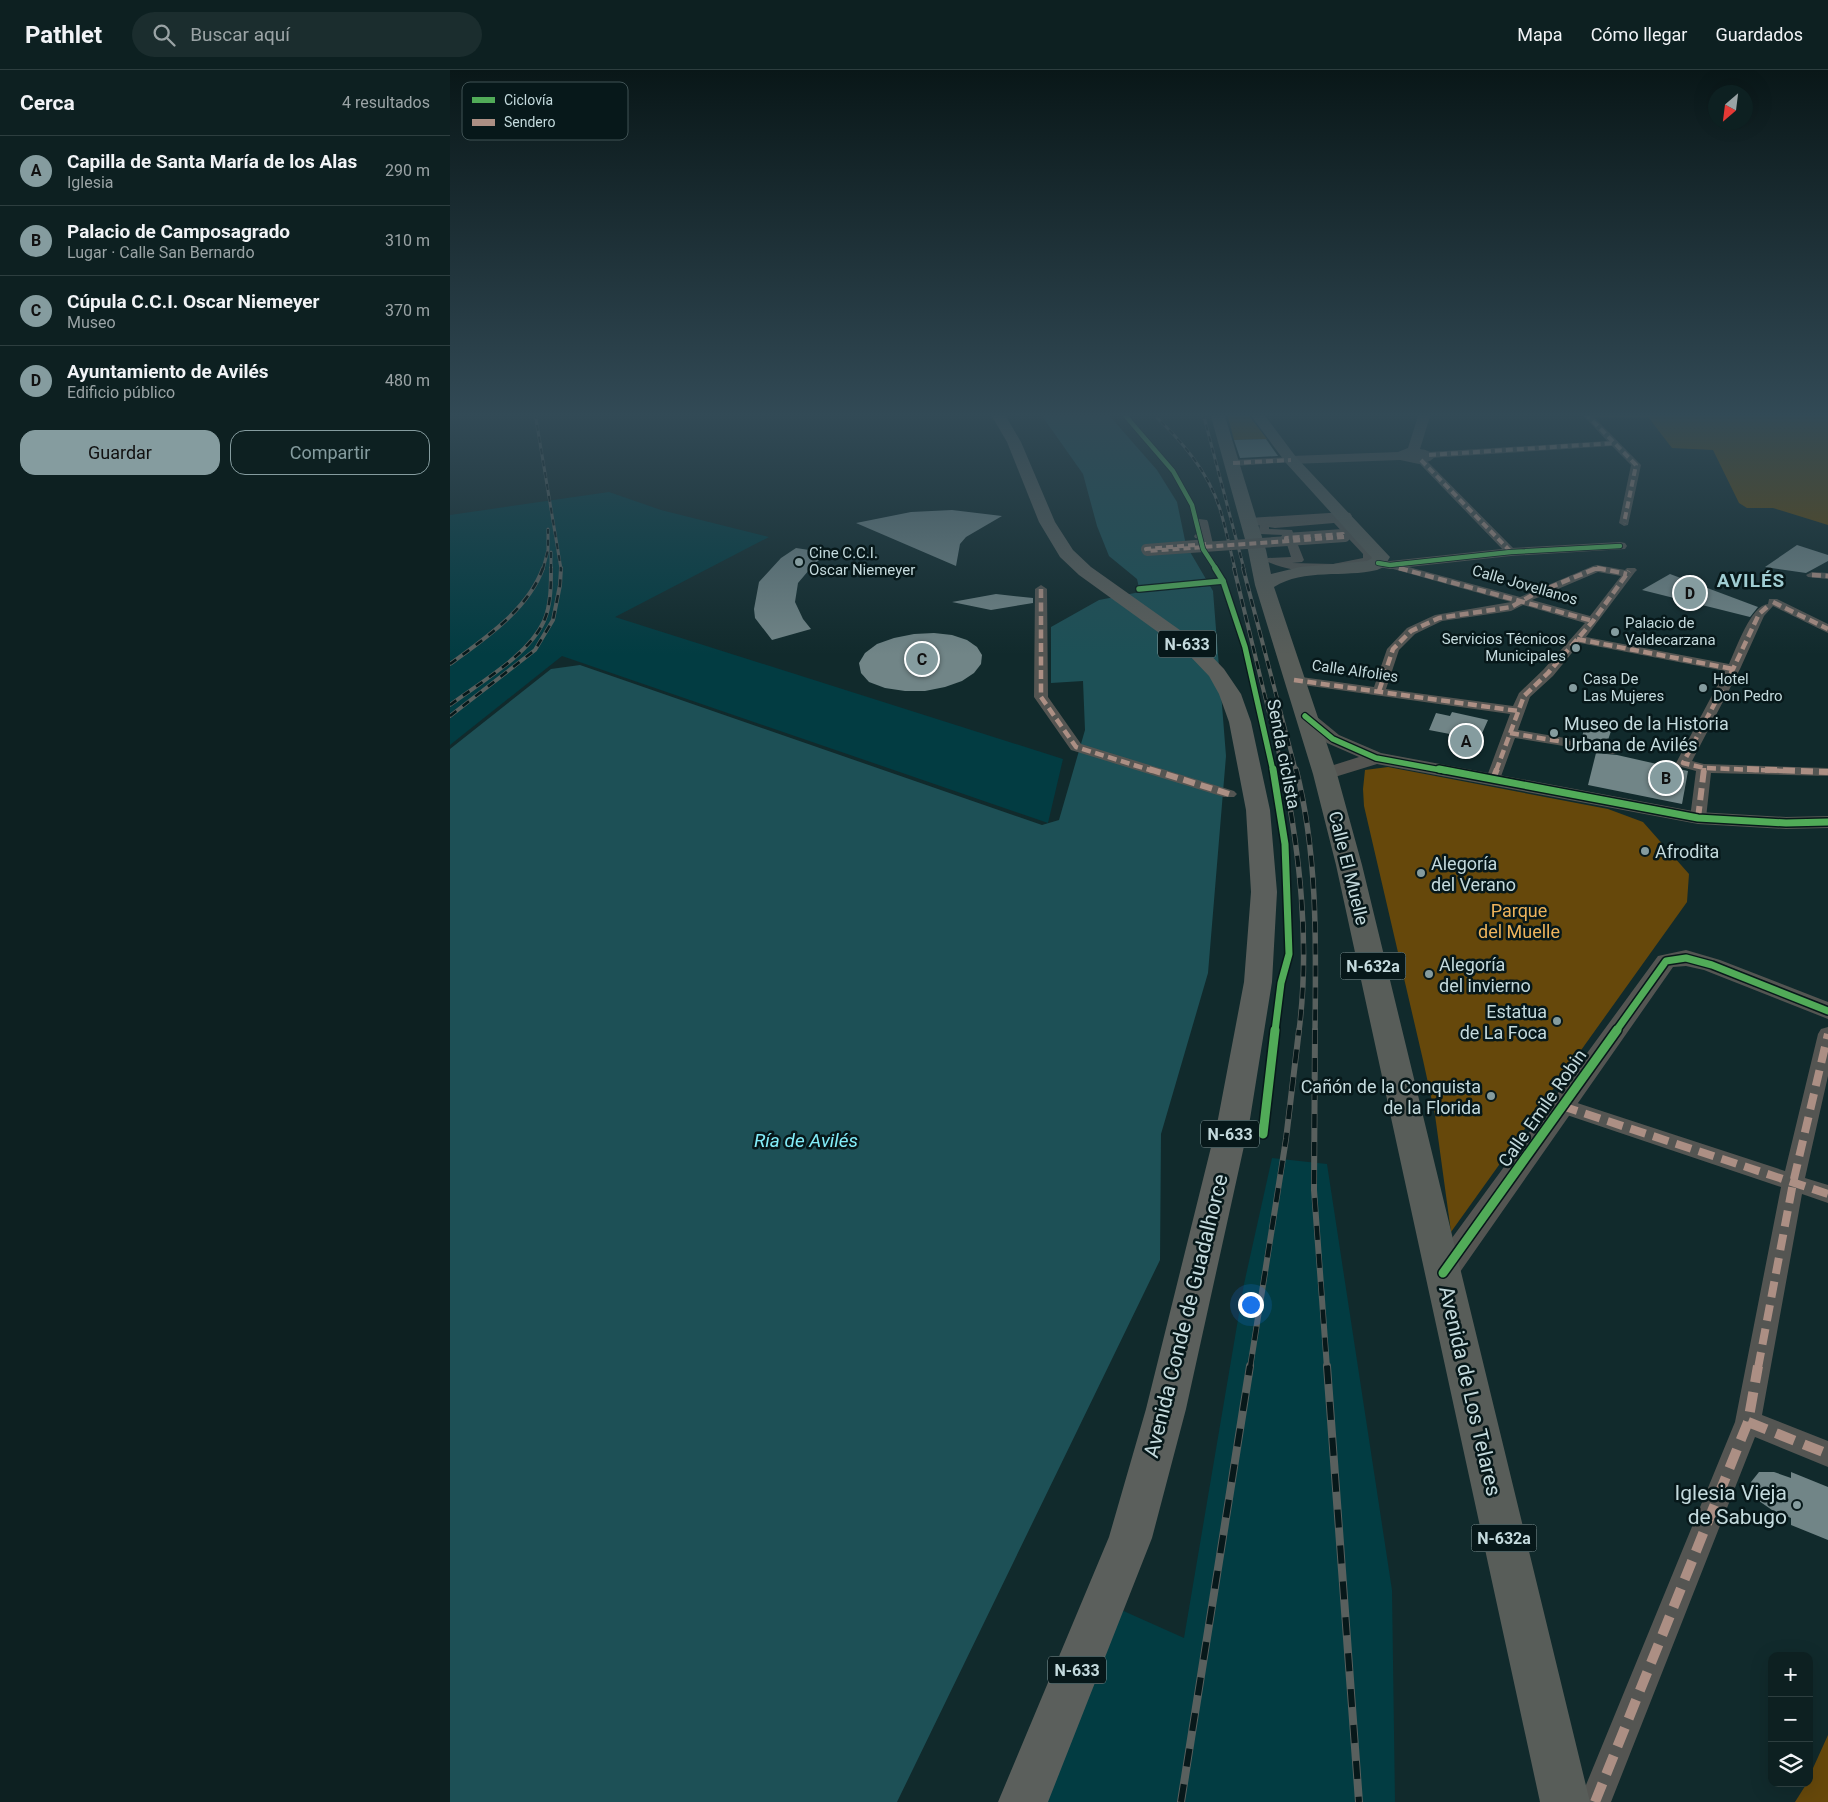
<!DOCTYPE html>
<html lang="es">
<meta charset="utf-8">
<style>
body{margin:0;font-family:Roboto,sans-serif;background:#1b2d2e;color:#f1f3f6}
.controls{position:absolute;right:15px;bottom:15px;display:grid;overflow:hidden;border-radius:10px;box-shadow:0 5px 20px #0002}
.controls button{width:45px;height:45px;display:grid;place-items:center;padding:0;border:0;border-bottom:1px solid #2d3e3f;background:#0d2021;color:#f1f3f6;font:25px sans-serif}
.compass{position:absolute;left:1258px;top:15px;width:45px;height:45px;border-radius:50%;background:#0d2021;box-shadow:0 5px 20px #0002;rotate:208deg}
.you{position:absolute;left:800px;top:1234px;width:18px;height:18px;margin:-12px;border:4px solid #fff;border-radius:50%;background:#1a73e8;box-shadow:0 0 0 8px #1a73e833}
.badge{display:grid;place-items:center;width:32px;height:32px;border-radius:50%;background:#859c9f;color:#111;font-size:16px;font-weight:700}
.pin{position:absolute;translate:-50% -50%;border:2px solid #fff;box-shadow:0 1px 5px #0006}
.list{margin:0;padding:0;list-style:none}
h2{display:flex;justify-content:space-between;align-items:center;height:65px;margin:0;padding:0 20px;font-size:21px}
h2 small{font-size:16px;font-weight:400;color:#9aa3a5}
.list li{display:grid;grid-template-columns:32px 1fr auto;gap:15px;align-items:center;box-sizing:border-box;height:70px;padding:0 20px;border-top:1px solid #2d3e3f}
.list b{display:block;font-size:19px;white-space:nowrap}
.list p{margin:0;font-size:16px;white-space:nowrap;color:#9aa3a5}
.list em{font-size:16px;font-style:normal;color:#9aa3a5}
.actions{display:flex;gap:10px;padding:15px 20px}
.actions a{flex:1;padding:11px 0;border:1px solid #859c9f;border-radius:15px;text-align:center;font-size:18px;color:#859c9f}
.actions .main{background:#859c9f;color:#111}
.icon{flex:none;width:28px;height:28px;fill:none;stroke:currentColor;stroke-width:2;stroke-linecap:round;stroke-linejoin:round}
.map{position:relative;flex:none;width:1378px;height:1732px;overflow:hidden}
header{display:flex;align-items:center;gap:30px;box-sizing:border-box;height:70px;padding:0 25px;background:#0d2021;border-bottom:1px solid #2d3e3f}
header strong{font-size:24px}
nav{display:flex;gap:28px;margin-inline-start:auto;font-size:18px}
.search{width:350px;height:45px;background:#1b2d2e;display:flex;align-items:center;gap:12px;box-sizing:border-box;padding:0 18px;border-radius:28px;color:#9aa3a5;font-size:19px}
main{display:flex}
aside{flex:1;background:#0d2021}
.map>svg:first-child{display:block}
.built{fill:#023c42}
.green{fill:#66480b}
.water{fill:#1d5056}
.building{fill:#718587}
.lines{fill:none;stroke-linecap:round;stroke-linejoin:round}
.pedestrian{fill:#545552;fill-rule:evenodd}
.minor{fill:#545552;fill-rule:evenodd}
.primary{fill:#585d59;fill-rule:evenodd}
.trunk{fill:#5b5f5c;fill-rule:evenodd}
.rail-far4-casing{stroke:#59605e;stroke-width:3}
.rail-far3-casing{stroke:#59605e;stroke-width:4}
.rail-far2-casing{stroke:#59605e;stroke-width:5.5}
.rail-far1-casing{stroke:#59605e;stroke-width:6}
.rail-casing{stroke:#59605e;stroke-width:8}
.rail-far4{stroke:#07181a;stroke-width:2;stroke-dasharray:6;stroke-linecap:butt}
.rail-far3{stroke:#07181a;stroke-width:2.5;stroke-dasharray:8;stroke-linecap:butt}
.rail-far2{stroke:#07181a;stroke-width:4;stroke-dasharray:11;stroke-linecap:butt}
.rail-far1{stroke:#07181a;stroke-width:4.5;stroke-dasharray:14;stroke-linecap:butt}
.rail{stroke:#07181a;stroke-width:6;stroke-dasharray:18;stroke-linecap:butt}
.pedestrian-bridge{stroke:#545552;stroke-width:10}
.quiet-far4{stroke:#ac8f84;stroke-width:4;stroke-dasharray:7 4;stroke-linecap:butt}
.quiet-far3{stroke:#ac8f84;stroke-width:4.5;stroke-dasharray:9 4.5;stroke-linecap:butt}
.quiet-far2{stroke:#ac8f84;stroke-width:6;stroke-dasharray:12 6;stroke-linecap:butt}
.quiet-far1{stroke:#ac8f84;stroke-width:8;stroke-dasharray:16 8;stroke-linecap:butt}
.quiet{stroke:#ac8f84;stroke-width:10;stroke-dasharray:20 10;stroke-linecap:butt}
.cycleway-far3-casing{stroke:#07181a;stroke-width:6}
.cycleway-far2-casing{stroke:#07181a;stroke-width:8}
.cycleway-far1-casing{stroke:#07181a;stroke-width:10}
.cycleway-casing{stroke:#07181a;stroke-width:12}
.cycleway-far3{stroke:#51ab58;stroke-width:4.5}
.cycleway-far2{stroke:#51ab58;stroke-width:5.5}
.cycleway-far1{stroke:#51ab58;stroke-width:7}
.cycleway{stroke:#51ab58;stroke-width:9}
.poi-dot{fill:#859c9f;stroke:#07181a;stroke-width:2}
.labels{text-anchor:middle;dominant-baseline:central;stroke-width:5;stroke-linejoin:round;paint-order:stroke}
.far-poi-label{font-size:15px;fill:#c4dadd;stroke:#07181a;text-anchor:start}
.far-street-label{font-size:15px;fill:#c4dadd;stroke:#07181a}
.shield{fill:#07181a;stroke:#8ba0a2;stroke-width:1}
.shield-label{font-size:16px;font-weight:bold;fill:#c4dadd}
.poi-label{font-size:18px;fill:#c4dadd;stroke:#07181a;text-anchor:start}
.street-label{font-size:18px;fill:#c4dadd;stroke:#07181a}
.park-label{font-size:18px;fill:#eeb45c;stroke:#07181a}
.far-district-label{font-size:19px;font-weight:bold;letter-spacing:1px;fill:#a0cdd2;stroke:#07181a}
.water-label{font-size:19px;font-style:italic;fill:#83edf9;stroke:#07181a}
.near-street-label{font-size:21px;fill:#c4dadd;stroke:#07181a}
.near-poi-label{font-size:21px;fill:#c4dadd;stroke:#07181a;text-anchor:end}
.key{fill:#07181a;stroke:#405254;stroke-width:1}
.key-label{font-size:14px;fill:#c4dadd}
</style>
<header>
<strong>Pathlet</strong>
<div class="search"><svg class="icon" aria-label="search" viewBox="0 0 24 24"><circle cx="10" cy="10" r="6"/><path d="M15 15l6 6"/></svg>Buscar aquí</div>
<nav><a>Mapa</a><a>Cómo llegar</a><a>Guardados</a></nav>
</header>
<main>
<aside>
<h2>Cerca<small>4 resultados</small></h2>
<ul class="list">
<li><span class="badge">A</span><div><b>Capilla de Santa María de los Alas</b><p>Iglesia</p></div><em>290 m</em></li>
<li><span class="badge">B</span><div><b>Palacio de Camposagrado</b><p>Lugar · Calle San Bernardo</p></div><em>310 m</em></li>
<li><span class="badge">C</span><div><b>Cúpula C.C.I. Oscar Niemeyer</b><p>Museo</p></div><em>370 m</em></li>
<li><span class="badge">D</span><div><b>Ayuntamiento de Avilés</b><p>Edificio público</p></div><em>480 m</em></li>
</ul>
<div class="actions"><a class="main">Guardar</a><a>Compartir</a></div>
</aside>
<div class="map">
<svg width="1378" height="1732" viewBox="0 0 1378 1732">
<rect width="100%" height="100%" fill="#112a2c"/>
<g class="built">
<polygon points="159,422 211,440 319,467 165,547 613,689 598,753 112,586 0,675 0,445"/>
<polygon points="822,1088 877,1094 942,1520 945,1732 552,1732 640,1526 734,1568 794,1214"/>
</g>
<g class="green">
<polygon points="777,343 797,343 817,369 784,370"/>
<polygon points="1140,343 1378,343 1378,455 1323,438 1297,438 1289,433 1263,380 1222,378 1198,347 1143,347"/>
<polygon points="938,697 1158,739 1193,752 1239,804 1237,832 1001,1162 985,1045 973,990 914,736 913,719 915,700"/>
<polygon points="1378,1665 1378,1732 1345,1732 1357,1713 1359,1713 1359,1707"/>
</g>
<polygon class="water" points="590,343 657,343 707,400 727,432 736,475 763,521 776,686 758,903 711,1064 710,1190 447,1732 0,1732 0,679 101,599 130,595 592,755 609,750 635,660 633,611 601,613 601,557 649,530 690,522 687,509 659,486 647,456 633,404"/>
<g class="building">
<polygon points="816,369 828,386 790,388 784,370"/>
<polygon points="502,440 552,446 516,467 510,474 506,496 406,453 461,442"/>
<polygon points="1347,475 1378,485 1378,491 1356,503 1315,497"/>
<polygon points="346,478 379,483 365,493 348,513 345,532 353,549 361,559 322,570 305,548 304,539 309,512 331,488"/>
<polygon points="1220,504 1308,537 1300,547 1192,520"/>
<polygon points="546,524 583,528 583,533 541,540 502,532"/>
<polygon points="484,563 502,565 517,570 527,577 532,585 531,594 524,603 512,611 495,617 475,621 455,621 435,618 419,612 411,603 409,593 415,583 427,574 444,568 464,564"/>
<polygon points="1002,642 1038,650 1026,677 1002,672 1005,665 979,660 986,643 1000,646"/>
<polygon points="1135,651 1163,655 1157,673 1132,669"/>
<polygon points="1146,683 1167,685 1238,701 1232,734 1138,715"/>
<polygon points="1309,1402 1324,1402 1341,1408 1341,1402 1378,1417 1378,1470 1341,1455 1341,1448 1322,1440 1309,1431 1301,1412"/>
</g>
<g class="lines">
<g class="pedestrian">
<polygon points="1131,343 1140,343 1191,395 1178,455 1174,456 1169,453 1181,395 1162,376 979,388 974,385 979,382 1157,371"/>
<polygon points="841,387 844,388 844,392 783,396 778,393 783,390"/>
<polygon points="971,387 974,388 1065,480 1067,482 1065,484 1057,484 968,392 968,388"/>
<path d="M884,444L888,445L923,481L925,490L923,492C888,503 852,507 818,492L816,490L818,488L841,487L834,465L810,464L809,462L810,449L814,448L826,452L876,448ZM884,453L913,484V488L883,494L842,493L852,492L854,490L842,460L819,459V457L825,458Z"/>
<polygon points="749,449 757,450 758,452 763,474 762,476 754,476 751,469 745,468 744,466 747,463 744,452"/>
<path d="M940,492L1070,527L1143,496L1147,495L1175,500L1177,498H1185L1187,500L1185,502L1136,567L1279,594C1286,579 1301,535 1318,534L1319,529H1327L1378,554V563L1323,536L1314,546L1290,599L1242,691L1254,694L1378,698V706L1261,703L1256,748L1253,751H1243L1240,748L1246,701L1228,696L1226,693L1275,601L1130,573L1103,606L1080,627L1068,660L1162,676L1167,677L1169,680L1167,683L1162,684L1065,668L1050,709L1048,712H1038L1036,709L1060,644L839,613L837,610L844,606L924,617L937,579L957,558L985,545L1061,532L936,497L934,495ZM1148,502L1171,506L1140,546L1082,530ZM1073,535L1135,553L1093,600L1069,623L1063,636L936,619L949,580L965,564L992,551L1061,541Z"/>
<polygon points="1362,502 1378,503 1378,509 1358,507 1356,505"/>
<polygon points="591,515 597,519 598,627 631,674 784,721 787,724 784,727 774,727 621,680 584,627 585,519"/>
<polygon points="1378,957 1378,1006 1355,1108 1378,1115 1378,1133 1352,1124 1312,1345 1378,1371 1378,1397 1305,1367 1161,1732 1129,1732 1285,1352 1331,1117 1105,1041 1102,1036 1105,1031 1112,1028 1335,1101 1368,964 1371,959"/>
</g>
<g class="minor">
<path d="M969,343H981L970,379C977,380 981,381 985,387L980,391L969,394L950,390L841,394L835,390L841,386L948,382L958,378Z"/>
<polygon points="895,442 900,443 902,446 900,449 799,456 792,452 799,448"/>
<polygon points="1170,472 1175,473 1177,476 1175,479 1061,486 940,499 923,496 921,493 923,490 940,491 1061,478"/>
<polygon points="855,641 861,642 889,665 931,683 1248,742 1336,747 1378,746 1378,758 1336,759 1248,754 927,694 875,710 868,708 865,704 868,700 909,687 877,673 849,650 846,646 849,642"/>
<polygon points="1236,880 1270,890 1378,932 1378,949 1254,900 1236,896 1223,897 1003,1212 993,1216 983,1212 978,1203 983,1194 1208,886"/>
</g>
<path class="primary" d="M760,343H774L816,480L821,504L850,497L917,491L922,488L836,393L799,343H813L846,387L940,487L934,497L927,500C894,508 854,498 824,517L887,704L912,795L1140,1732H1090L886,795L863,704L805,515L798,480Z"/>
<polygon class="trunk" points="540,343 554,343 571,372 605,452 623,480 641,497 751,575 774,599 791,624 801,652 820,740 827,822 822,912 800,1049 736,1339 702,1468 598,1732 548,1732 659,1467 696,1339 768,1049 794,912 801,822 796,740 779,652 769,624 759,606 737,583 629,505 610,487 589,452 557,372"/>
<defs>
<g id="rail-far4">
<polyline points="85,343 111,499"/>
<path d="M702,343C731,370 758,401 770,439C776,459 780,479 785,499"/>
<polyline points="753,343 794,499"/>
<polyline points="101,482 101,499"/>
<polyline points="93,499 98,480 98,459"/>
</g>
<g id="rail-far3">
<polyline points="784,498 833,701"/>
<polyline points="793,498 846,701"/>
<path d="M0,594C34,569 78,540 93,498"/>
<path d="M0,635C29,613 79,585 94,551C101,535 101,515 101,498"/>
<polyline points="0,646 85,580 103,550 110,515 111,498"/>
</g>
<g id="rail-far2">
<path d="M833,699C850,785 860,874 849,961"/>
<path d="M846,699C868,785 866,874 865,961"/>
</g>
<g id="rail-far1">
<polyline points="865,960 864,1120 877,1298"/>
<polyline points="800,1298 836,1069 849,960"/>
</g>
<g id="rail">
<polyline points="877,1296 909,1732"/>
<polyline points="731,1732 800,1296"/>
</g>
</defs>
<use href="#rail-far4" class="rail-far4-casing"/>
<use href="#rail-far3" class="rail-far3-casing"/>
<use href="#rail-far2" class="rail-far2-casing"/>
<use href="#rail-far1" class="rail-far1-casing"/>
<use href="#rail" class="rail-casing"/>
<use href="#rail-far4" class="rail-far4"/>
<use href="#rail-far3" class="rail-far3"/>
<use href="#rail-far2" class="rail-far2"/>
<use href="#rail-far1" class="rail-far1"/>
<use href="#rail" class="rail"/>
<polyline class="pedestrian-bridge" points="758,474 696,479 697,481 895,467 893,464 836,468"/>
<g class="quiet-far4">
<polyline points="1135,343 1186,395 1174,453"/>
<polyline points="979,385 1165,373"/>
<polyline points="971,390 1061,482"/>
<polyline points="783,393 841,390"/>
<polyline points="756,474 696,479 697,481 895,467 893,464 836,468 836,470"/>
<polyline points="949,498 954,499"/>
<polyline points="1144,499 1153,499"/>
</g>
<g class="quiet-far3">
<polyline points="949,498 1143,551"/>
<polyline points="1147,498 1177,504"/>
<polyline points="1362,505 1378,506"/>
<polyline points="591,519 591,627 626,677 703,701"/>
<polyline points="1323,532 1378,559"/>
<polyline points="1317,537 1309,544 1283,599 1233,693 1254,698 1336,701"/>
<polyline points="1127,569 1283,599"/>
<polyline points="844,610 1068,641"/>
<polyline points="929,621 943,579 961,561 989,548 1061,537 1086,523 1147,498"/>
<polyline points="1060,663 1162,680"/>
<polyline points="1046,701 1074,626 1098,603 1143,551 1179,501"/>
<polyline points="1254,701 1254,698"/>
</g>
<g class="quiet-far2">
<polyline points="699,699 779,724"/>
<polyline points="1297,699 1378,702"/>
<polyline points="1043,709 1047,699"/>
<polyline points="1248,748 1254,699"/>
</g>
<g class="quiet-far1">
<polyline points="1112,1036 1378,1124"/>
<polyline points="1308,1298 1343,1113 1378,964"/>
</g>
<g class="quiet">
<polyline points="1298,1352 1378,1384"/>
<polyline points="1145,1732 1298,1352 1308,1296"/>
</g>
<defs>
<g id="cycleway-far3">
<polyline points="673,343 723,401 742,435 753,479 766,499"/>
<polyline points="928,493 940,495 1061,482 1170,476"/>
</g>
<g id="cycleway-far2">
<polyline points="765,498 773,511 795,577 823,701"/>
<polyline points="689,519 773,511"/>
<polyline points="855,646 883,669 926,688 996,701"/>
</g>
<g id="cycleway-far1">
<polyline points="823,699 835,774 839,884 831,913 825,961"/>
<polyline points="989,699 1248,748 1336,753 1378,752"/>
<polyline points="1166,961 1216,891 1236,888 1262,895 1378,941"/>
</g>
<g id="cycleway">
<polyline points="813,1064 825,960"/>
<polyline points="993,1203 1167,960"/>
</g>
</defs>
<use href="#cycleway-far3" class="cycleway-far3-casing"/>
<use href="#cycleway-far2" class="cycleway-far2-casing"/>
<use href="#cycleway-far1" class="cycleway-far1-casing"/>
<use href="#cycleway" class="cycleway-casing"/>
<use href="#cycleway-far3" class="cycleway-far3"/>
<use href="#cycleway-far2" class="cycleway-far2"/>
<use href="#cycleway-far1" class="cycleway-far1"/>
<use href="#cycleway" class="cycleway"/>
</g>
<linearGradient id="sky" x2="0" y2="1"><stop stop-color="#091718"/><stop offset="0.59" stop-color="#324a56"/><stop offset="1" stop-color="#324a56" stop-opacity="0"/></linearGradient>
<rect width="1378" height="585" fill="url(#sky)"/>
<g class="poi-dot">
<circle cx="349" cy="492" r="5"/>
<circle cx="1165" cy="562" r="5"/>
<circle cx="1126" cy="578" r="5"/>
<circle cx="1123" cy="618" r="5"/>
<circle cx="1253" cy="618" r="5"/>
<circle cx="1104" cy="663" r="5"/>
<circle cx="1195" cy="781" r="5"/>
<circle cx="971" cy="803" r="5"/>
<circle cx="979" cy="904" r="5"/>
<circle cx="1107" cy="951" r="5"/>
<circle cx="1041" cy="1026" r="5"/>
<circle cx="1347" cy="1435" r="5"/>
</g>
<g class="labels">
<g class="far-poi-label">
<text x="359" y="483">Cine C.C.I.<tspan x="359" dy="17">Oscar Niemeyer</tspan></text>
<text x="1175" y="553">Palacio de<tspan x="1175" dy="17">Valdecarzana</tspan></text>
<text x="1116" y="569" text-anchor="end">Servicios Técnicos<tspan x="1116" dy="17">Municipales</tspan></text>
<text x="1133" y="609">Casa De<tspan x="1133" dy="17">Las Mujeres</tspan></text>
<text x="1263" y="609">Hotel<tspan x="1263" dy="17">Don Pedro</tspan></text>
</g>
<g class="far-street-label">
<text transform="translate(1075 515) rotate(16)">Calle Jovellanos</text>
<text transform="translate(905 601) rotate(8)">Calle Alfolies</text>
</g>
<g class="shield">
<rect x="708" y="560.5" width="58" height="27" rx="4"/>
<rect x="890.5" y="882.5" width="65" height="27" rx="4"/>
<rect x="751" y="1050.5" width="58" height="27" rx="4"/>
<rect x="1021.5" y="1454.5" width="65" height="27" rx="4"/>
<rect x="598" y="1586.5" width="58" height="27" rx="4"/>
</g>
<g class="shield-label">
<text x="737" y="574">N-633</text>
<text x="923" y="896">N-632a</text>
<text x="780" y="1064">N-633</text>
<text x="1054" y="1468">N-632a</text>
<text x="627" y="1600">N-633</text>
</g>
<g class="poi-label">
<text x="1114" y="653">Museo de la Historia<tspan x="1114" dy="21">Urbana de Avilés</tspan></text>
<text x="1205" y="781">Afrodita</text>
<text x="981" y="793">Alegoría<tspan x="981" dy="21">del Verano</tspan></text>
<text x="989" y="894">Alegoría<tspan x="989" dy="21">del invierno</tspan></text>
<text x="1097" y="941" text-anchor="end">Estatua<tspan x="1097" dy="21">de La Foca</tspan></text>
<text x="1031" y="1016" text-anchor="end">Cañón de la Conquista<tspan x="1031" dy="21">de la Florida</tspan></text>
</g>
<g class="street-label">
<text transform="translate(834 684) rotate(79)">Senda ciclista</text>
<text transform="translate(899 798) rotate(76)">Calle El Muelle</text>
<text transform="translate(1092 1038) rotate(-55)">Calle Emile Robin</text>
</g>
<g class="park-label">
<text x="1069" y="840">Parque<tspan x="1069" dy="21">del Muelle</tspan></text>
</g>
<g class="far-district-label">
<text x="1301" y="510">AVILÉS</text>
</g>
<g class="water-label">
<text x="356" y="1070">Ría de Avilés</text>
</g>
<g class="near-street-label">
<text transform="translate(736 1246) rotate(-76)">Avenida Conde de Guadalhorce</text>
<text transform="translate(1020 1321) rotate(77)">Avenida de Los Telares</text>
</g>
<g class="near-poi-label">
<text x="1337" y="1423">Iglesia Vieja<tspan x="1337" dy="24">de Sabugo</tspan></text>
</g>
</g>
<rect x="12" y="12" width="166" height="58" rx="8" class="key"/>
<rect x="22" y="27" width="23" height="6" fill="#51ab58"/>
<rect x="22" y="49" width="23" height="7" fill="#ac8f84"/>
<g class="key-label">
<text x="54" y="35">Ciclovía</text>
<text x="54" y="57">Sendero</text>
</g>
</svg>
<div class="controls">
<button>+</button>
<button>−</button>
<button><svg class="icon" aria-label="layers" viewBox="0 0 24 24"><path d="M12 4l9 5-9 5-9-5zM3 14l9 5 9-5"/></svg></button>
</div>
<svg class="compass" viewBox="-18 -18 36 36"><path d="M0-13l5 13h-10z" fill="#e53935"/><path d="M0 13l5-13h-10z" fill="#9aa3a5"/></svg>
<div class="you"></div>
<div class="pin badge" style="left:1016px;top:671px">A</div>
<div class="pin badge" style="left:1216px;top:708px">B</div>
<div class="pin badge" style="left:472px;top:589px">C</div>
<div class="pin badge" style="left:1240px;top:523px">D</div>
</div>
</main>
